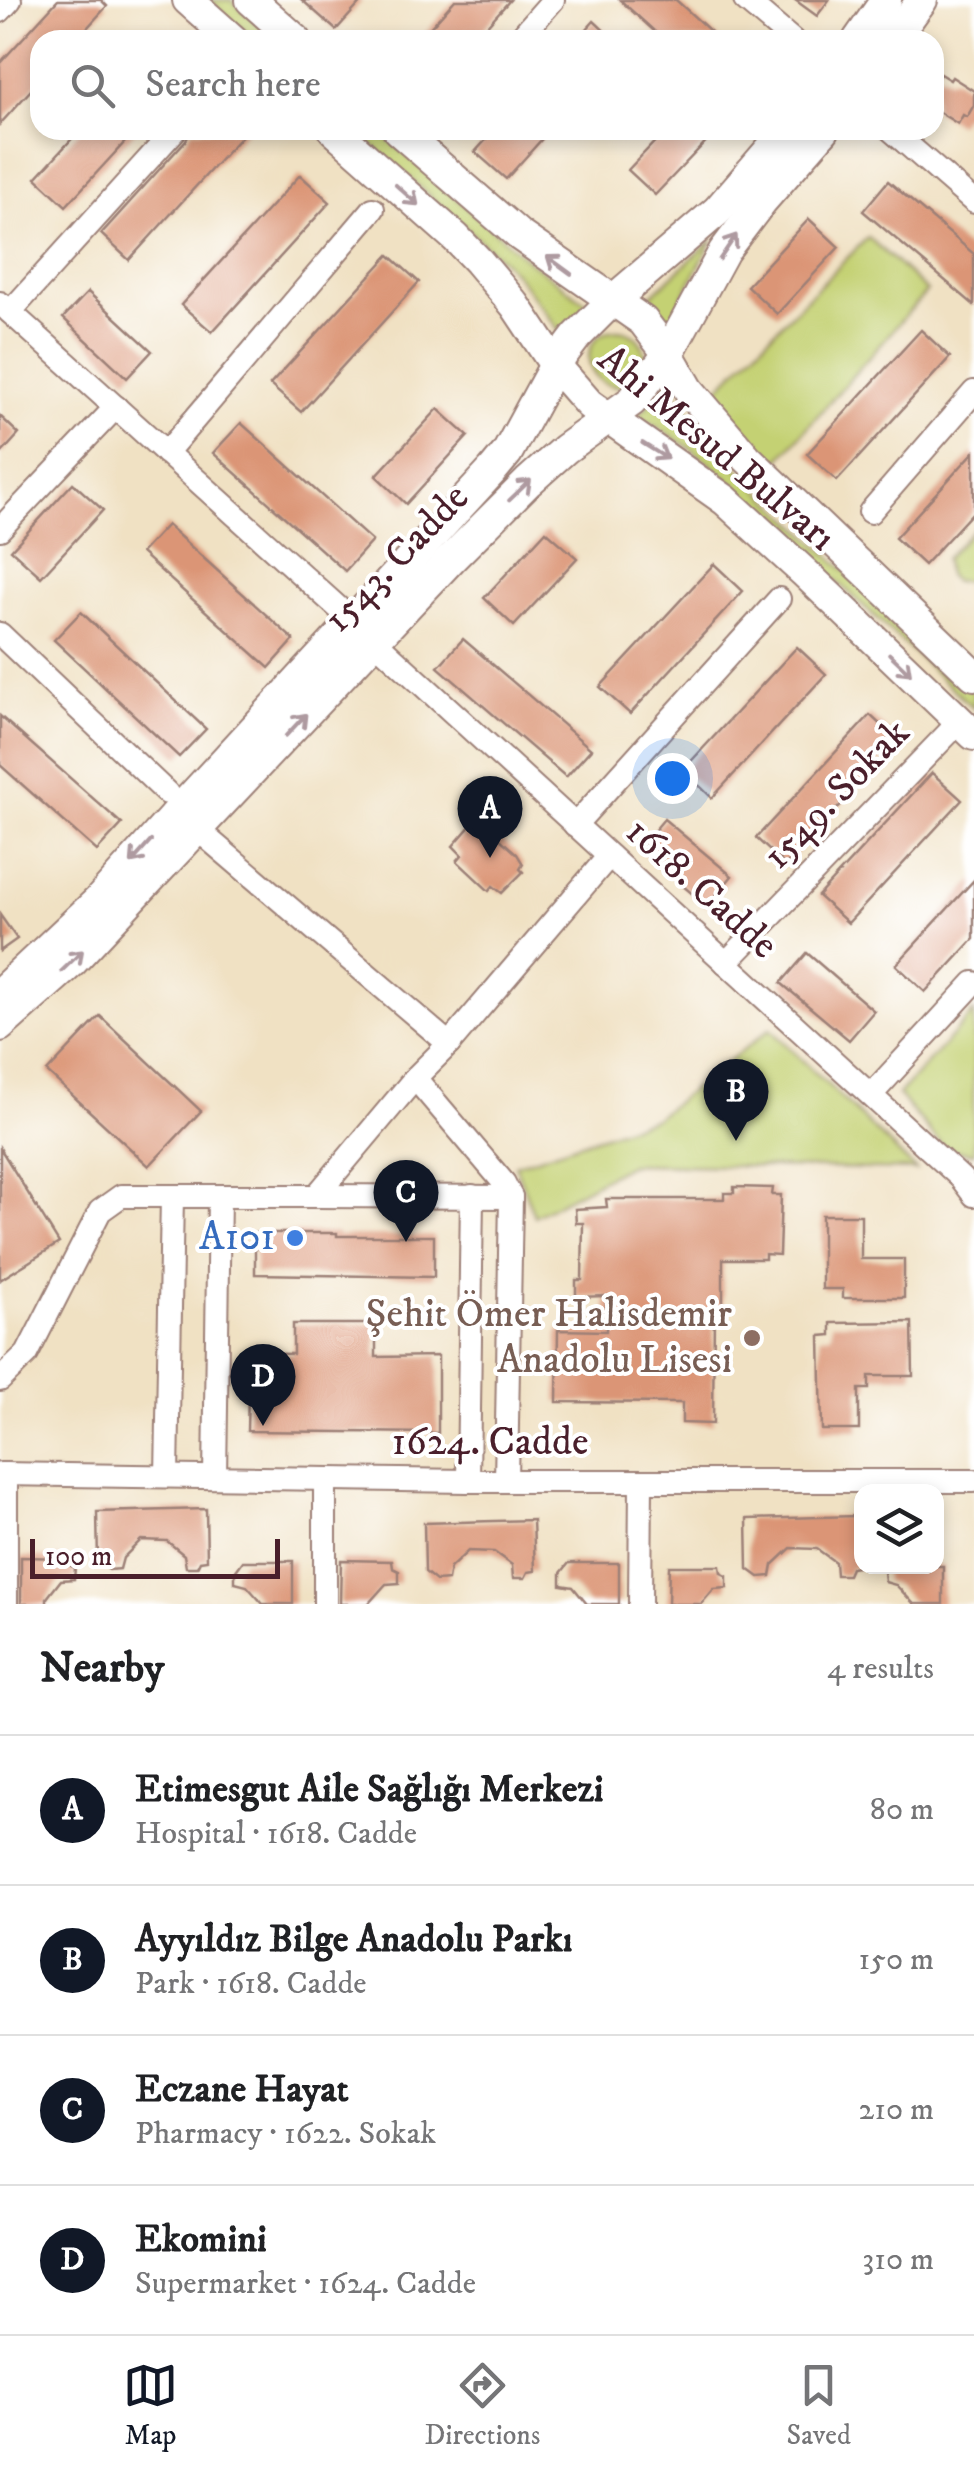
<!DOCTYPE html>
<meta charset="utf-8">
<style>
body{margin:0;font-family:"IM FELL DW Pica",serif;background:#f2f2f2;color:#202124}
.controls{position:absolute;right:30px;bottom:30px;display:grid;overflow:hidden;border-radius:20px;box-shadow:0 5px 15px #0003}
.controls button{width:90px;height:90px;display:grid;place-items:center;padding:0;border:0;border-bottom:2px solid #e0e0e0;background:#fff;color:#202124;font:50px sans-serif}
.scale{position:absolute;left:30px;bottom:25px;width:250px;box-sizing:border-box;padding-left:10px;border:5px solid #4a1f2b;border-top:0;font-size:28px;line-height:35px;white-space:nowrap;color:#4a1f2b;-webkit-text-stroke:8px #fff;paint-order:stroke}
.you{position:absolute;left:672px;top:778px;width:35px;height:35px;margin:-25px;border:8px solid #fff;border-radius:50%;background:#1a73e8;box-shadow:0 0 0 15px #1a73e833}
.badge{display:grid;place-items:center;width:65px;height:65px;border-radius:50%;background:#111827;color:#fff;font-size:32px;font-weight:700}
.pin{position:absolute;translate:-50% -82px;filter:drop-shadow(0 2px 5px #0008)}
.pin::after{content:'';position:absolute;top:52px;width:35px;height:30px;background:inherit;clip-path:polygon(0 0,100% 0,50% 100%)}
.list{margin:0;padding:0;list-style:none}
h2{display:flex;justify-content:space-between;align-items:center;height:130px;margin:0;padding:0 40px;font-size:42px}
h2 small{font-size:32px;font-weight:400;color:#757577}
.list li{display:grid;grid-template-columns:65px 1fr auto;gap:30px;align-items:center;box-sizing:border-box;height:150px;padding:0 40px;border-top:2px solid #e0e0e0}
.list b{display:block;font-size:38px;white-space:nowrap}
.list p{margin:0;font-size:32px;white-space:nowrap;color:#757577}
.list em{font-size:32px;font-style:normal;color:#757577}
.icon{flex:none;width:55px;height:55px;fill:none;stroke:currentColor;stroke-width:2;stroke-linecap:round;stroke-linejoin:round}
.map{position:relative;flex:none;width:974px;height:1604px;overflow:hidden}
.search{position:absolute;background:#fff;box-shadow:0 5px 15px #0003;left:30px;right:30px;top:30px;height:110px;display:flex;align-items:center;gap:25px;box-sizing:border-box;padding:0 35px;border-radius:30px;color:#757577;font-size:38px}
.sheet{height:730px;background:#fff}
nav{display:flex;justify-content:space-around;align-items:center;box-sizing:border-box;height:140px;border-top:2px solid #e0e0e0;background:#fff;font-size:28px;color:#757577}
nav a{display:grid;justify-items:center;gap:5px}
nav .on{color:#111827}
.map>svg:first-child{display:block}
.green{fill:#c4d173;stroke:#87784f;stroke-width:2.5}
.building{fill:#db9576}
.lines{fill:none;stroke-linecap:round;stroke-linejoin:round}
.minor-casing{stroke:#9d8077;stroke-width:26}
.major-casing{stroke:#9d8077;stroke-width:34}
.minor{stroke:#fff;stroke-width:22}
.major{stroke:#fff;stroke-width:30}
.oneway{stroke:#ae9aa0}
.shop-dot{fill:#3f7fe0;stroke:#fff;stroke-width:4}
.education-dot{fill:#8d6e63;stroke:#fff;stroke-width:4}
.labels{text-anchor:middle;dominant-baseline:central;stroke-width:8;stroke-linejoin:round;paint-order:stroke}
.street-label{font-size:40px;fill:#4a1f2b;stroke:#fff}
.shop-label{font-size:40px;fill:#366cbe;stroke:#fff;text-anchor:end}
.education-label{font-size:40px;fill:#785e54;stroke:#fff;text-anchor:end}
</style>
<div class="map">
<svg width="974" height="1604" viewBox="0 0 974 1604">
<rect width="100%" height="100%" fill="#fff"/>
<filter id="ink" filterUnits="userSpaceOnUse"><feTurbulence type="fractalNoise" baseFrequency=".01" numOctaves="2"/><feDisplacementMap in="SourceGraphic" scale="20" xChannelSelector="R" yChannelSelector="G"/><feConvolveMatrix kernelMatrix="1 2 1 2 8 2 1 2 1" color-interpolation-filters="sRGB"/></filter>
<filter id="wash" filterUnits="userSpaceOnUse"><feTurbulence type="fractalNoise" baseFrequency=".0048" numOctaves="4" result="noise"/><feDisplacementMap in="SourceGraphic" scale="40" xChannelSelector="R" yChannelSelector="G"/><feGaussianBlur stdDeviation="2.25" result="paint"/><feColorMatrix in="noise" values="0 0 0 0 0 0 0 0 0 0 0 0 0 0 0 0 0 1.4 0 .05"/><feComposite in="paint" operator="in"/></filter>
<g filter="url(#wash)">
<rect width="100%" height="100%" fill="#f0e1c3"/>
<g class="green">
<polygon points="209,0 231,0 276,40 254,40"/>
<polygon points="355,130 378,130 529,261 593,308 564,337 520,279 503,261"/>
<path d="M868,237L927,291L777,462C747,439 735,423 717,389Z"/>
<polygon points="713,239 671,320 644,302"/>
<circle cx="617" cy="358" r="28"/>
<polygon points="670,384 702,429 742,473 974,692 974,709 713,466 691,449 638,415"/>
<polygon points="974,529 974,572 966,581 953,581 947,575 945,559"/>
<polygon points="974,1012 974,1153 946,1150 898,1095"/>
<polygon points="770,1029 916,1170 631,1164 534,1216 515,1165 655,1118"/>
</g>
<g id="blocks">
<g class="building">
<polygon points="58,0 101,0 107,6 76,40 40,40 40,80 0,124 0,63"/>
<polygon points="302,0 363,0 336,30"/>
<polygon points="455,0 510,0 474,40 419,40"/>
<polygon points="620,0 676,0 720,40 664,40"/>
<polygon points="795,0 829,0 817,16"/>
<polygon points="594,21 614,40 577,40"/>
<polygon points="940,74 950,80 952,77 974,91 974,105 967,117 963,115 958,124 934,109 934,83"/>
<polygon points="80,130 136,130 66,206 36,178"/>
<polygon points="192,130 247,130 129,260 101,234 186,140"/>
<polygon points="495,130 550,130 506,179 475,152"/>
<polygon points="666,130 717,130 655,195 628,170"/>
<polygon points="300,175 330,202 212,332 181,305"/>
<polygon points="888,181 974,254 974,305 863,211"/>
<polygon points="809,219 839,247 777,314 747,286"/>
<polygon points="389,255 419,282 301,412 270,385"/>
<polygon points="88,292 152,351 127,378 63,318"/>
<polygon points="921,330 950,357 837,481 807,454"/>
<polygon points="438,409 468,436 406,504 376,476"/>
<polygon points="0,416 19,434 0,455"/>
<polygon points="241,423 372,541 345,571 213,453"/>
<polygon points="974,452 974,511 924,565 895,538"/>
<polygon points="73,483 103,510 41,577 11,550"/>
<polygon points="167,525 294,640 269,668 141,553"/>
<polygon points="546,531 577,558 514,626 484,598"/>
<polygon points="714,564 743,591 630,714 600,687"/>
<polygon points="81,612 206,729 179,757 54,640"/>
<polygon points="463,639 591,749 566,777 438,667"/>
<polygon points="797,647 826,674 712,798 683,770"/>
<polygon points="870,715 899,742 785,865 756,838"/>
<polygon points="0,716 122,824 97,851 0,765"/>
<polygon points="932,773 962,800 848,923 818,896"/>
<polygon points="664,819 732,876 707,906 639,849"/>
<polygon points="481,822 517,854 523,864 520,869 523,872 502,893 493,886 489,891 457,861 462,855 453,846 473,823 477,824"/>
<polygon points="974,880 974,939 925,992 896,965"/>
<polygon points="0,915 17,939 0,951"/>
<polygon points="807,953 874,1011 849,1040 781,983"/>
<polygon points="100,1016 201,1111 149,1166 47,1072"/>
<polygon points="0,1148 59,1243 0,1280"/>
<polygon points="734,1187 773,1188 772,1195 781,1195 779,1255 765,1254 765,1259 723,1259 723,1311 714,1311 713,1424 682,1423 682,1403 557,1402 558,1330 606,1331 606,1296 576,1297 576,1280 582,1280 583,1223 576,1223 575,1209 607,1207 606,1199 724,1199 724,1193 734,1193"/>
<polygon points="822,1215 861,1215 861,1259 904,1259 904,1298 843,1298 843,1289 822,1289"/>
<polygon points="255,1233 337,1233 337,1236 434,1236 434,1277 255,1274"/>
<polygon points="912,1322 913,1376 869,1376 869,1389 859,1389 859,1430 822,1430 820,1336 831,1335 831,1323"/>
<polygon points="293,1324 376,1324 376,1357 438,1356 438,1433 247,1431 249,1353 293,1354"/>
<polygon points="206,1509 207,1560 200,1561 197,1567 186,1567 184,1555 167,1541 141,1540 123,1558 120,1569 109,1570 98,1562 97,1512"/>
<polygon points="856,1516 858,1567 851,1568 848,1575 836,1575 835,1562 817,1549 791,1548 773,1565 771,1576 759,1577 748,1569 747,1519"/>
<polygon points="533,1520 535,1571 528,1572 525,1578 513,1578 512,1565 494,1552 468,1551 450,1568 448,1580 436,1581 425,1572 424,1523"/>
<polygon points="21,1557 68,1558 69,1565 75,1568 74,1579 61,1580 47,1598 47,1604 21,1604"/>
<polygon points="341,1560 392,1561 393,1568 399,1571 399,1583 386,1584 368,1604 340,1604"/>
<polygon points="243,1561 293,1561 293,1604 263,1604 247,1586 235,1583 235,1572"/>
<polygon points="569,1563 619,1563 619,1604 587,1604 573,1587 561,1585 561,1573"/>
<polygon points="669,1566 720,1566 721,1573 727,1576 727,1588 714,1589 701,1604 668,1604"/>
<polygon points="890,1566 943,1566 943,1604 914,1604 896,1585 885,1582 884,1571"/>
</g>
</g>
</g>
<g filter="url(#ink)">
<use href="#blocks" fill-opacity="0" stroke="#9d8077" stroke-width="2.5"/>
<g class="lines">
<defs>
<g id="minor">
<polyline points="745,0 792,40"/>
<polyline points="0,11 10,0"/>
<polyline points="518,40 553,0"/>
<polyline points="891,130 974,202"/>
<polyline points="0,303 353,621 961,1178 974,1195"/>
<polyline points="10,312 175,130"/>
<polyline points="166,453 373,209"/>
<polyline points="870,512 974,392"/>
<polyline points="0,529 116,407"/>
<polyline points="0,634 167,793"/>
<polyline points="575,825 779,599"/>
<polyline points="198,830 449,1044"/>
<polyline points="726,963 960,721"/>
<polyline points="415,1078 504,1183 511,1197 506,1481"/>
<polyline points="871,1095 974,983"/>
<polyline points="316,1196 511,1197"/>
<polyline points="0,1380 27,1354 100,1211 121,1196 316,1196 415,1078 449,1044 609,856"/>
<polyline points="0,1474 468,1481 974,1481"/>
<polyline points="6,1474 6,1604"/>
<polyline points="167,1476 172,1196"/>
<polyline points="215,1477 219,1196"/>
<polyline points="325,1479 325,1604"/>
<polyline points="468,1481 472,1196"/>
<polyline points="640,1604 641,1481"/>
</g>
<g id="major">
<polyline points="188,0 233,40"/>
<polyline points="251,0 296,40"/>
<polyline points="858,40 886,0"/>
<polyline points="893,40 922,0"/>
<polyline points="334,130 456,238 478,261 515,305 555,365 589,404 725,500 805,573 974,735"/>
<polyline points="398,130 519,235 643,321 668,354 689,390 747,458 974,675"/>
<polyline points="0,993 98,901 182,807 492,471 507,453 555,365 577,336 612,301 717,211 787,130"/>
<polyline points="0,1026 72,962 451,559 528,482 565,449 632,401 668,354 724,251 762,201 824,130"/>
</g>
</defs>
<use href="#minor" class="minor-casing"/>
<use href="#major" class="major-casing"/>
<use href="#minor" class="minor"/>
<use href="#major" class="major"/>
</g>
<defs><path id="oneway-shaft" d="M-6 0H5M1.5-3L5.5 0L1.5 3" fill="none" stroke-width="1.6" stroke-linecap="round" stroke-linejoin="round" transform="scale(2.5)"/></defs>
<g class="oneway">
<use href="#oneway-shaft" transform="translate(407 195) rotate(42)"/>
<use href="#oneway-shaft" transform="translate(728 247) rotate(-56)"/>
<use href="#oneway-shaft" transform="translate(559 265) rotate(-144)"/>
<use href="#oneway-shaft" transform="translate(655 451) rotate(32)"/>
<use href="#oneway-shaft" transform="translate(520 490) rotate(-44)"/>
<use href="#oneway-shaft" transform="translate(900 664) rotate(44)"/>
<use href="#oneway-shaft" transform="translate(296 725) rotate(-47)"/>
<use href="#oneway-shaft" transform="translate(141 852) rotate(132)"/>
<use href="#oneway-shaft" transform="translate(72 961) rotate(-44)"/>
</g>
</g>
<circle class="shop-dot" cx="295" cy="1238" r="10"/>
<circle class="education-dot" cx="752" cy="1338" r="10"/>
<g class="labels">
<g class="street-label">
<text transform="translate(716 449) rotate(40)">Ahi Mesud Bulvarı</text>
<text transform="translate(397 559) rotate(-46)">1543. Cadde</text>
<text transform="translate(837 795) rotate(-46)">1549. Sokak</text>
<text transform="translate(701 889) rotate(42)">1618. Cadde</text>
<text x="490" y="1443">1624. Cadde</text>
</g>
<g class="shop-label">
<text x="275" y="1238">A101</text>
</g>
<g class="education-label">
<text x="732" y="1315">Şehit Ömer Halisdemir<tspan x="732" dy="46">Anadolu Lisesi</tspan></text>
</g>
</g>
</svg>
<div class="controls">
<button><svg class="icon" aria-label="layers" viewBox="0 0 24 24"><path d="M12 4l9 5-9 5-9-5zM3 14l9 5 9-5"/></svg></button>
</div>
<div class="scale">100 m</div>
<div class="you"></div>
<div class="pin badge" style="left:490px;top:858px">A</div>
<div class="pin badge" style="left:736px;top:1141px">B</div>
<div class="pin badge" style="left:406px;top:1242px">C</div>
<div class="pin badge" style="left:263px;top:1426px">D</div>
<div class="search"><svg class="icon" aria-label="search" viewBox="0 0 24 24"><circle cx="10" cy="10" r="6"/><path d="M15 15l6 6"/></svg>Search here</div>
</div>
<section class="sheet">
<h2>Nearby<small>4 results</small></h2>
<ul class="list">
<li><span class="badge">A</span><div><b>Etimesgut Aile Sağlığı Merkezi</b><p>Hospital · 1618. Cadde</p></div><em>80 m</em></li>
<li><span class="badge">B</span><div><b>Ayyıldız Bilge Anadolu Parkı</b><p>Park · 1618. Cadde</p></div><em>150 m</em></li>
<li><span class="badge">C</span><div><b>Eczane Hayat</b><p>Pharmacy · 1622. Sokak</p></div><em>210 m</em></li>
<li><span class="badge">D</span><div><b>Ekomini</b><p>Supermarket · 1624. Cadde</p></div><em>310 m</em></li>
</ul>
</section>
<nav>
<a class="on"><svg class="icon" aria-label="map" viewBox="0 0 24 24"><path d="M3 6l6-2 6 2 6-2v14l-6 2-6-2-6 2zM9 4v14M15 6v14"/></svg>Map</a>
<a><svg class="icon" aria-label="directions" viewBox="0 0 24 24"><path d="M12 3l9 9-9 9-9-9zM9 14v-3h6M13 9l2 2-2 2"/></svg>Directions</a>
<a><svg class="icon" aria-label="saved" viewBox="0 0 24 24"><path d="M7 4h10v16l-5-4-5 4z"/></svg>Saved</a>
</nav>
